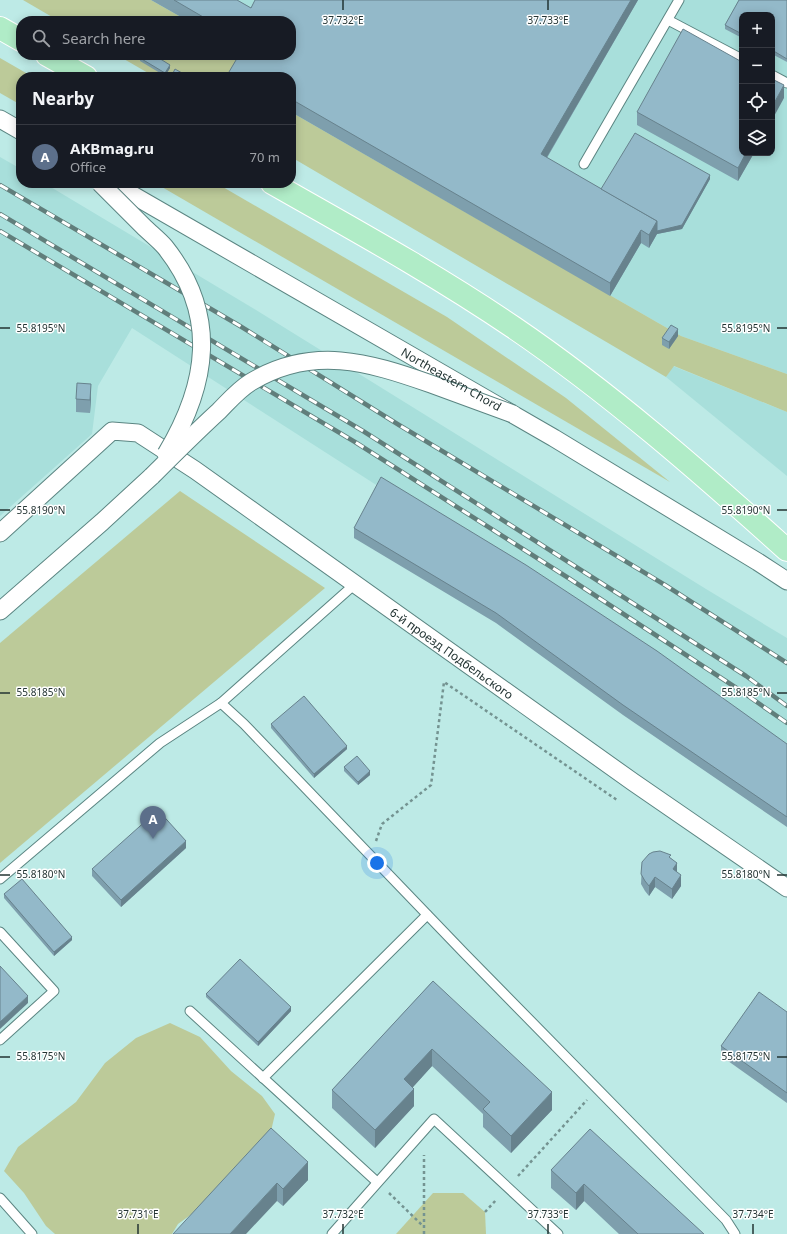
<!DOCTYPE html>
<meta charset="utf-8">
<style>
body{margin:0;font-family:"Noto Sans",sans-serif;background:#242831;color:#f1f3f6}
.controls{position:absolute;right:12px;top:12px;display:grid;overflow:hidden;border-radius:8px;box-shadow:0 2px 10px #0003}
.controls button{width:36px;height:36px;display:grid;place-items:center;padding:0;border:0;border-bottom:1px solid #363941;background:#171b24;color:#f1f3f6;font:20px sans-serif}
.you{position:absolute;left:377px;top:863px;width:14px;height:14px;margin:-10px;border:3px solid #fff;border-radius:50%;background:#1a73e8;box-shadow:0 0 0 6px #1a73e833}
.badge{display:grid;place-items:center;width:26px;height:26px;border-radius:50%;background:#d597b1;color:#fff;font-size:13px;font-weight:700}
.pin{position:absolute;translate:-50% -33px;filter:drop-shadow(0 1px 2px #0008)}
.pin::after{content:'';position:absolute;top:21px;width:14px;height:12px;background:inherit;clip-path:polygon(0 0,100% 0,50% 100%)}
.list{margin:0;padding:0;list-style:none}
h2{display:flex;justify-content:space-between;align-items:center;height:52px;margin:0;padding:0 16px;font-size:17px}
h2 small{font-size:13px;font-weight:400;color:#9ea1a6}
.list li{display:grid;grid-template-columns:26px 1fr auto;gap:12px;align-items:center;box-sizing:border-box;height:64px;padding:0 16px;border-top:1px solid #363941}
.list b{display:block;font-size:15px;white-space:nowrap}
.list p{margin:0;font-size:13px;white-space:nowrap;color:#9ea1a6}
.list em{font-size:13px;font-style:normal;color:#9ea1a6}
.icon{flex:none;width:22px;height:22px;fill:none;stroke:currentColor;stroke-width:2;stroke-linecap:round;stroke-linejoin:round}
.map{position:relative;flex:none;width:787px;height:1234px;overflow:hidden}
.search{position:absolute;background:#171b24;box-shadow:0 2px 10px #0003;left:16px;top:16px;width:280px;height:44px;display:flex;align-items:center;gap:10px;box-sizing:border-box;padding:0 14px;border-radius:16px;color:#9ea1a6;font-size:15px}
.panel{position:absolute;background:#171b24;box-shadow:0 2px 10px #0003;left:16px;top:72px;width:280px;height:116px;border-radius:16px}
.map>svg:first-child{display:block}
.built{fill:#a8dfdb;fill-rule:evenodd}
.green{fill:#bcca99}
.lines{fill:none;stroke-linecap:round;stroke-linejoin:round}
.service-casing{stroke:#5b8582;stroke-width:11}
.minor-casing{stroke:#5b8582;stroke-width:19}
.primary-casing{stroke:#fff;stroke-width:24}
.path{stroke:#749391;stroke-width:2.5;stroke-dasharray:3 3;stroke-linecap:butt}
.service{stroke:#fff;stroke-width:9}
.minor{stroke:#fff;stroke-width:17}
.primary{stroke:#b0ecc7;stroke-width:22}
.rail-casing{stroke:#617e7b;stroke-width:4.5}
.rail{stroke:#fff;stroke-width:3;stroke-dasharray:9;stroke-linecap:butt}
.minor-bridge-casing{stroke:#5b8582;stroke-width:19;stroke-linecap:butt}
.minor-bridge{stroke:#fff;stroke-width:17}
.wall{fill:#7e9fad}
.shaded-wall{fill:#67828d}
.building{fill:#93b9c9;stroke:#67828d}
.ticks{fill:none;stroke:#233433;stroke-width:1.5}
.labels{text-anchor:middle;dominant-baseline:central;stroke-width:3;stroke-linejoin:round;paint-order:stroke}
.street-label{font-size:12px;fill:#233433;stroke:#fff}
.ticks-label{font-size:10px;text-anchor:middle;fill:#233433;stroke:#fff;stroke-width:3;stroke-linejoin:round;paint-order:stroke}
</style>
<div class="map">
<svg width="787" height="1234" viewBox="0 0 787 1234">
<rect width="100%" height="100%" fill="#bdeae6"/>
<g class="built">
<path d="M151,0H787V374L681,336L291,112V21H188ZM742,15H772V153H742Z"/>
<polygon points="0,157 21,169 21,183 44,183 251,307 706,589 787,638 787,754 381,488 132,328 98,386 92,434 0,516"/>
<polygon points="673,366 787,412 787,476 666,377"/>
</g>
<g class="green">
<polygon points="23,0 151,0 188,21 59,21"/>
<polygon points="117,55 246,55 234,77 155,77"/>
<polygon points="0,58 33,77 21,77 21,105 0,93"/>
<polygon points="291,112 681,336 787,374 787,412 674,366 666,377 291,157"/>
<polygon points="155,183 216,183 447,317 566,398 670,482"/>
<polygon points="180,491 325,588 0,863 0,643"/>
<polygon points="170,1023 200,1037 231,1071 262,1096 275,1114 268,1144 222,1192 178,1224 172,1234 55,1234 46,1226 24,1193 4,1171 18,1147 76,1102 105,1063 136,1038"/>
<polygon points="433,1193 463,1193 485,1212 486,1234 396,1234"/>
</g>
<g class="lines">
<defs>
<g id="service">
<polyline points="668,20 742,59"/>
<polyline points="772,75 787,83"/>
<polyline points="584,164 679,0"/>
<polyline points="221,703 244,724 465,954 726,1220 735,1234"/>
<polyline points="0,879 160,743 221,703 355,584"/>
<polyline points="0,932 54,991 0,1040"/>
<polyline points="190,1011 377,1182"/>
<polyline points="263,1078 427,915"/>
<polyline points="0,1198 32,1234"/>
<polyline points="332,1234 434,1119 558,1234"/>
</g>
<g id="minor">
<polyline points="0,119 21,131"/>
<path id="s1" d="M112,183L554,438L758,562L787,581"/>
<path id="s2" d="M0,533L112,431L138,433L195,470L633,782L787,888"/>
<polyline points="0,611 102,522 152,476"/>
</g>
<g id="primary">
<polyline points="0,28 21,40"/>
<polyline points="47,55 86,77"/>
<path d="M272,183C353,229 435,274 513,327C610,393 699,471 787,550"/>
</g>
</defs>
<use href="#service" class="service-casing"/>
<use href="#minor" class="minor-casing"/>
<use href="#primary" class="primary-casing"/>
<g class="path">
<polyline points="376,841 382,824 431,785 444,682 617,800"/>
<polyline points="518,1176 587,1100"/>
<polyline points="389,1193 423,1226"/>
<polyline points="485,1212 497,1199"/>
<polyline points="424,1234 424,1155"/>
</g>
<use href="#service" class="service"/>
<use href="#minor" class="minor"/>
<use href="#primary" class="primary"/>
<defs>
<g id="rail">
<polyline points="0,185 240,326 399,425 665,585 787,663"/>
<polyline points="0,214 363,431 617,593 746,676 787,706"/>
<polyline points="0,231 355,442 570,579 738,689 787,723"/>
</g>
</defs>
<use href="#rail" class="rail-casing"/>
<use href="#rail" class="rail"/>
<defs>
<g id="minor-bridge">
<path d="M100,183C114,197 129,212 143,226C150,233 159,240 165,247C219,315 208,384 166,454"/>
<path d="M152,476C174,454 196,432 219,411C229,401 238,390 251,382C313,345 368,362 431,384C458,394 486,404 513,414"/>
</g>
</defs>
<use href="#minor-bridge" class="minor-bridge-casing"/>
<use href="#minor-bridge" class="minor-bridge"/>
</g>
<g class="wall">
<polygon points="151,0 237,0 251,8 255,0 638,0 547,158 601,189 710,179 682,229 657,234 649,248 641,243 610,296 291,112 291,21 188,21"/>
<polygon points="739,0 787,0 787,62 772,54 772,15 742,15 742,38 725,29 725,25"/>
<polygon points="140,58 170,68 165,76 140,61"/>
<polygon points="637,112 742,153 754,153 738,181 637,125"/>
<polygon points="678,336 669,349 662,345 662,338"/>
<polygon points="91,397 90,413 76,412 76,399"/>
<polygon points="354,528 787,744 787,827 623,715 496,623 354,538"/>
<polygon points="271,724 347,749 314,778 271,728"/>
<polygon points="344,767 370,775 358,785 344,771"/>
<polygon points="186,848 121,907 92,876 92,869"/>
<polygon points="671,858 677,872 681,886 672,899 655,887 649,896 645,891 641,884 642,862"/>
<polygon points="4,894 72,940 54,956 4,898"/>
<polygon points="433,981 552,1110 511,1153 483,1127 483,1114 432,1066 413,1087 414,1106 375,1148 332,1108 332,1090"/>
<polygon points="206,994 291,1011 258,1046 206,997"/>
<polygon points="787,1012 787,1103 721,1056 721,1046"/>
<polygon points="271,1128 308,1180 283,1206 277,1201"/>
<polygon points="551,1170 704,1234 619,1234 584,1201 576,1210 551,1188"/>
</g>
<g class="shaded-wall">
<polygon points="631,0 638,0 541,167 541,154"/>
<polygon points="170,65 170,68 165,76 165,73"/>
<polygon points="784,85 784,98 772,120 772,107"/>
<polygon points="746,153 754,153 738,181 738,168"/>
<polygon points="710,175 710,179 682,229 657,234 649,248 649,235 657,221"/>
<polygon points="641,230 641,243 610,296 610,283"/>
<polygon points="678,329 678,336 669,349 669,342"/>
<polygon points="91,384 91,397 90,413 90,400"/>
<polygon points="347,746 347,749 314,778 314,774"/>
<polygon points="370,771 370,775 358,785 358,782"/>
<polygon points="186,841 186,848 121,907 121,900"/>
<polygon points="677,863 677,874 673,869"/>
<polygon points="681,875 681,886 672,899 672,889"/>
<polygon points="655,877 655,887 649,896 649,886"/>
<polygon points="72,937 72,940 54,956 54,952"/>
<polygon points="28,996 28,1003 0,1029 0,1022"/>
<polygon points="291,1007 291,1011 258,1046 258,1042"/>
<polygon points="432,1049 432,1066 404,1097 404,1079"/>
<polygon points="414,1089 414,1106 375,1148 375,1130"/>
<polygon points="552,1092 552,1110 511,1153 511,1136"/>
<polygon points="308,1162 308,1180 283,1206 283,1189"/>
<polygon points="277,1183 277,1201 246,1234 230,1234"/>
<polygon points="584,1184 584,1201 576,1210 576,1193"/>
</g>
<g class="building">
<polygon points="174,0 237,0 251,8 255,0 631,0 541,154 657,221 649,235 641,230 610,283 291,99 291,77 226,77 239,55 291,55 291,21 210,21"/>
<polygon points="739,0 787,0 787,59 772,50 772,15 742,15 742,34 725,25"/>
<polygon points="683,29 742,62 742,153 746,153 738,168 637,112"/>
<polygon points="141,55 154,55 170,65 165,73 140,58"/>
<polygon points="175,69 182,73 179,77 171,77"/>
<polygon points="772,79 784,85 772,107"/>
<polygon points="635,133 710,175 682,225 657,231 657,221 601,189"/>
<polygon points="671,325 678,329 669,342 662,338"/>
<polygon points="77,383 91,384 90,400 76,399"/>
<polygon points="381,477 526,565 657,651 787,744 787,817 623,705 496,613 354,528"/>
<polygon points="304,696 347,746 314,774 271,724"/>
<polygon points="357,756 370,771 358,782 344,767"/>
<polygon points="158,810 186,841 121,900 92,869"/>
<polygon points="660,851 671,855 669,857 677,863 673,869 681,875 672,889 655,877 649,886 645,881 641,874 642,862 649,854 653,852"/>
<polygon points="22,879 72,937 54,952 4,894"/>
<polygon points="240,959 291,1007 258,1042 206,994"/>
<polygon points="0,966 28,996 0,1022"/>
<polygon points="433,981 552,1092 511,1136 483,1109 490,1102 432,1049 404,1079 414,1089 375,1130 332,1090"/>
<polygon points="759,992 787,1012 787,1093 721,1046"/>
<polygon points="271,1128 308,1162 283,1189 277,1183 230,1234 173,1234"/>
<polygon points="590,1129 704,1234 638,1234 584,1184 576,1193 551,1170"/>
</g>
<path class="ticks" d="M343,0V10M548,0V10M0,328H10M777,328H787M0,510H10M777,510H787M0,693H10M777,693H787M0,875H10M777,875H787M0,1057H10M777,1057H787M138,1224V1234M343,1224V1234M548,1224V1234M753,1224V1234"/>
<g class="labels">
<g class="street-label">
<text stroke="none"><textPath href="#s1" startOffset="392">Northeastern Chord</textPath></text>
<text stroke="none"><textPath href="#s2" startOffset="561">6-й проезд Подбельского</textPath></text>
</g>
</g>
<g class="ticks-label">
<text x="343" y="24">37.732°E</text>
<text x="548" y="24">37.733°E</text>
<text x="41" y="332">55.8195°N</text>
<text x="746" y="332">55.8195°N</text>
<text x="41" y="514">55.8190°N</text>
<text x="746" y="514">55.8190°N</text>
<text x="41" y="696">55.8185°N</text>
<text x="746" y="696">55.8185°N</text>
<text x="41" y="878">55.8180°N</text>
<text x="746" y="878">55.8180°N</text>
<text x="41" y="1060">55.8175°N</text>
<text x="746" y="1060">55.8175°N</text>
<text x="138" y="1218">37.731°E</text>
<text x="343" y="1218">37.732°E</text>
<text x="548" y="1218">37.733°E</text>
<text x="753" y="1218">37.734°E</text>
</g>
</svg>
<div class="controls">
<button>+</button>
<button>−</button>
<button><svg class="icon" aria-label="locate" viewBox="0 0 24 24"><circle cx="12" cy="12" r="6"/><path d="M12 2v4M12 18v4M2 12h4M18 12h4"/></svg></button>
<button><svg class="icon" aria-label="layers" viewBox="0 0 24 24"><path d="M12 4l9 5-9 5-9-5zM3 14l9 5 9-5"/></svg></button>
</div>
<div class="you"></div>
<div class="pin badge" style="left:153px;top:839px;background:#5c6f8a">A</div>
<div class="search"><svg class="icon" aria-label="search" viewBox="0 0 24 24"><circle cx="10" cy="10" r="6"/><path d="M15 15l6 6"/></svg>Search here</div>
<section class="panel">
<h2>Nearby<small></small></h2>
<ul class="list">
<li><span class="badge" style="background:#5c6f8a">A</span><div><b>AKBmag.ru</b><p>Office</p></div><em>70 m</em></li>
</ul>
</section>
</div>
